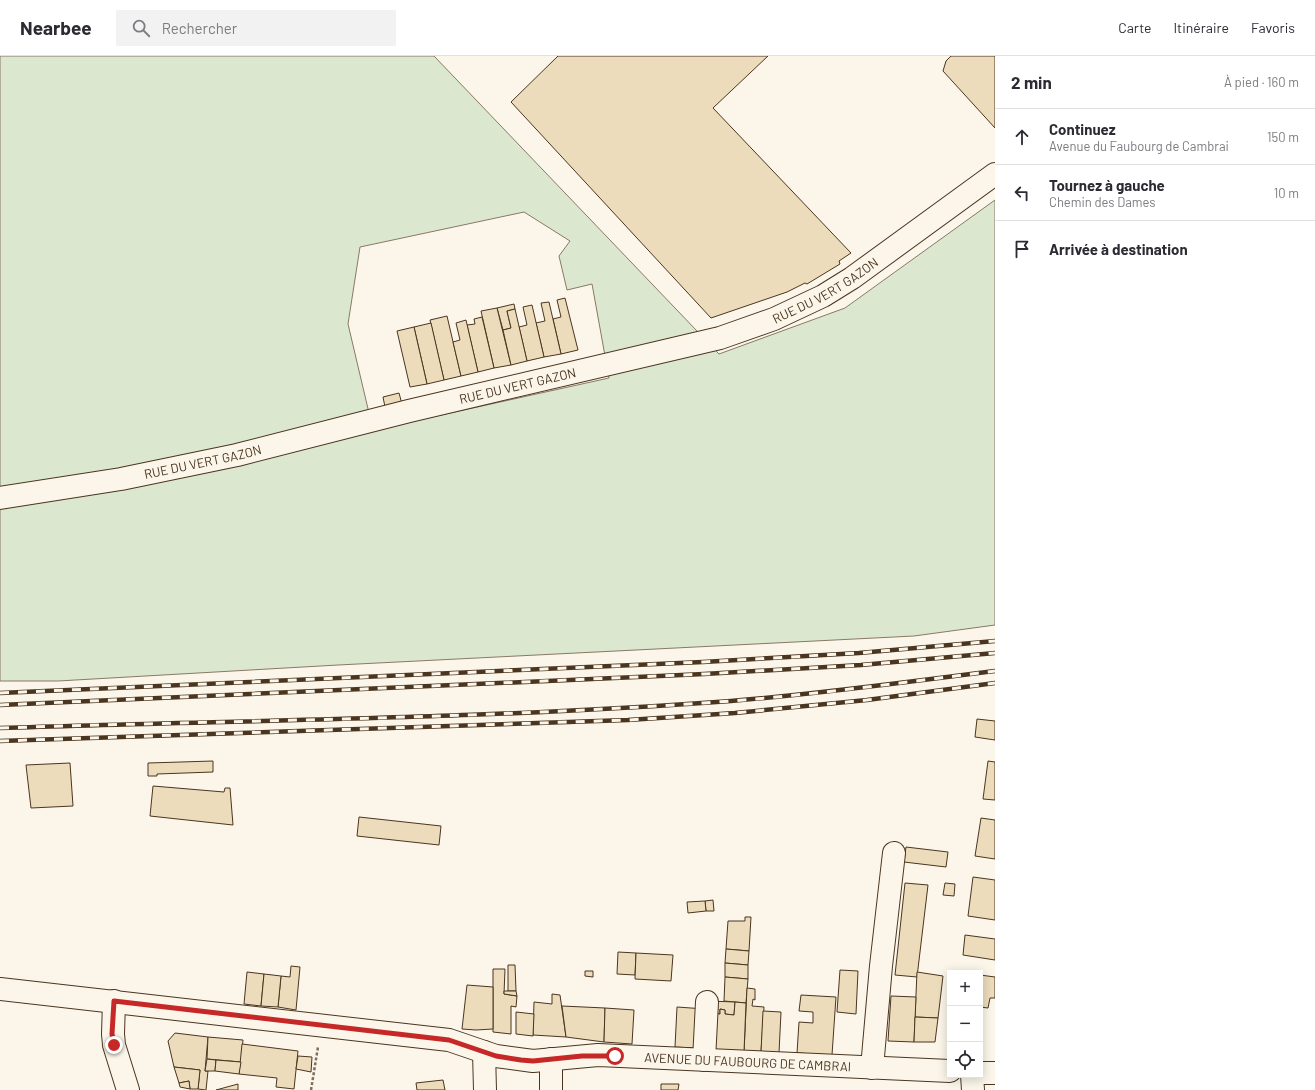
<!DOCTYPE html>
<html lang="fr">
<meta charset="utf-8">
<style>
body{margin:0;font-family:Barlow,sans-serif;background:#f2f2f3;color:#2b2b33}
.controls{position:absolute;right:12px;bottom:12px;display:grid;overflow:hidden;border-radius:0px;box-shadow:0 2px 10px #0003}
.controls button{width:36px;height:36px;display:grid;place-items:center;padding:0;border:0;border-bottom:1px solid #e1e1e2;background:#fff;color:#2b2b33;font:20px sans-serif}
.stop{position:absolute;width:12px;height:12px;margin:-9px;border:3px solid #c62828;border-radius:50%;background:#fff}
.stop.end{background:#c62828;border-color:#fff;box-shadow:0 1px 4px #0008}
.list{margin:0;padding:0;list-style:none}
h2{display:flex;justify-content:space-between;align-items:center;height:52px;margin:0;padding:0 16px;font-size:17px}
h2 small{font-size:13px;font-weight:400;color:#7c7c81}
.list li{display:grid;grid-template-columns:26px 1fr auto;gap:12px;align-items:center;box-sizing:border-box;height:56px;padding:0 16px;border-top:1px solid #e1e1e2}
.list b{display:block;font-size:15px;white-space:nowrap}
.list p{margin:0;font-size:13px;white-space:nowrap;color:#7c7c81}
.list em{font-size:13px;font-style:normal;color:#7c7c81}
.icon{flex:none;width:22px;height:22px;fill:none;stroke:currentColor;stroke-width:2;stroke-linecap:round;stroke-linejoin:round}
.map{position:relative;flex:none;width:995px;height:1034px;overflow:hidden}
header{display:flex;align-items:center;gap:24px;box-sizing:border-box;height:56px;padding:0 20px;background:#fff;border-bottom:1px solid #e1e1e2}
header strong{font-size:19px}
nav{display:flex;gap:22px;margin-inline-start:auto;font-size:14px}
.search{width:280px;height:36px;background:#f2f2f3;display:flex;align-items:center;gap:10px;box-sizing:border-box;padding:0 14px;border-radius:0px;color:#7c7c81;font-size:15px}
main{display:flex}
aside{flex:1;background:#fff}
.map>svg:first-child{display:block}
.green{fill:#dce7d0;stroke:#887966;fill-rule:evenodd}
.building{fill:#ecdcbc;stroke:#4a3520}
.lines{fill:none;stroke-linecap:round;stroke-linejoin:round}
.minor-casing{stroke:#4a3520;stroke-width:24}
.path{stroke:#7f6f5c;stroke-width:2.5;stroke-dasharray:3 2;stroke-linecap:butt}
.minor{stroke:#fbf6e9;stroke-width:22}
.rail-casing{stroke:#4a3520;stroke-width:4.5}
.rail{stroke:#fbf6e9;stroke-width:3;stroke-dasharray:9;stroke-linecap:butt}
.route{stroke:#c62828;stroke-width:5}
.labels{text-anchor:middle;dominant-baseline:central;stroke-width:3;stroke-linejoin:round;paint-order:stroke}
.street-label{font-size:13px;fill:#4a3520;stroke:#fbf6e9}
</style>
<header>
<strong>Nearbee</strong>
<div class="search"><svg class="icon" aria-label="search" viewBox="0 0 24 24"><circle cx="10" cy="10" r="6"/><path d="M15 15l6 6"/></svg>Rechercher</div>
<nav><a>Carte</a><a>Itinéraire</a><a>Favoris</a></nav>
</header>
<main>
<div class="map">
<svg width="995" height="1034" viewBox="0 0 995 1034">
<rect width="100%" height="100%" fill="#fbf6e9"/>
<path class="green" d="M0,0H434L719,298L845,252L995,144V569L914,580L338,609L58,625H0ZM524,156L570,185L559,200L567,234L592,228L609,322L373,374L348,268L360,191Z"/>
<g class="building">
<polygon points="558,0 768,0 713,52 851,197 839,205 840,208 807,228 805,227 787,236 711,262 511,46"/>
<polygon points="951,0 995,0 995,72 943,15 946,5"/>
<polygon points="565,242 578,294 561,298 553,263 561,261 557,244"/>
<polygon points="549,246 561,298 544,301 536,267 545,265 541,247"/>
<polygon points="514,248 515,253 507,255 511,272 503,274 497,252"/>
<polygon points="532,249 544,301 527,305 519,271 527,269 523,251"/>
<polygon points="497,252 511,309 494,312 481,255"/>
<polygon points="515,253 527,305 511,309 503,274 511,272 507,255"/>
<polygon points="447,260 461,320 444,324 430,264"/>
<polygon points="482,261 494,312 478,316 467,269 475,268 474,263"/>
<polygon points="466,264 478,316 461,320 453,286 460,284 456,267"/>
<polygon points="431,267 444,324 427,328 414,271"/>
<polygon points="414,271 427,328 410,331 397,275"/>
<polygon points="399,337 402,348 385,351 383,341"/>
<polygon points="977,663 995,665 995,684 975,681"/>
<polygon points="213,705 213,716 157,718 157,720 148,720 148,707"/>
<polygon points="988,705 995,706 995,744 983,743"/>
<polygon points="70,707 73,750 31,752 26,709"/>
<polygon points="153,730 224,736 225,732 230,732 233,769 150,760"/>
<polygon points="359,761 441,770 439,789 357,780"/>
<polygon points="981,762 995,764 995,803 975,800"/>
<polygon points="906,791 948,796 946,811 904,806"/>
<polygon points="973,821 995,824 995,864 968,860"/>
<polygon points="905,827 928,829 917,921 895,919"/>
<polygon points="945,827 955,828 954,840 943,839"/>
<polygon points="713,844 714,855 706,855 705,845"/>
<polygon points="705,845 706,855 688,857 687,846"/>
<polygon points="745,861 751,861 749,895 726,893 728,865 745,865"/>
<polygon points="965,879 995,883 995,904 963,899"/>
<polygon points="726,893 749,895 748,909 725,907"/>
<polygon points="618,896 636,897 635,919 617,918"/>
<polygon points="636,897 673,899 671,925 635,923"/>
<polygon points="725,907 748,909 748,923 725,921"/>
<polygon points="508,909 515,909 516,935 508,935"/>
<polygon points="291,910 300,911 296,954 278,951 281,920 290,921"/>
<polygon points="493,913 505,913 504,938 517,940 516,951 511,950 511,978 493,976"/>
<polygon points="840,914 858,915 856,958 837,956"/>
<polygon points="585,915 593,915 593,921 585,920"/>
<polygon points="247,916 264,918 261,950 244,948"/>
<polygon points="917,916 943,920 938,962 915,961"/>
<polygon points="264,918 281,920 278,951 261,950"/>
<polygon points="980,919 995,921 995,942 990,942 988,952 980,951"/>
<polygon points="725,921 748,923 746,947 724,945"/>
<polygon points="467,929 493,931 493,973 476,974 462,973"/>
<polygon points="747,932 755,933 755,944 753,943 752,950 764,951 761,996 744,996"/>
<polygon points="504,935 516,935 517,940 504,938"/>
<polygon points="552,938 560,939 566,981 533,979 534,946 552,948"/>
<polygon points="801,939 836,941 832,999 797,997 799,966 813,967 813,956 799,955"/>
<polygon points="891,940 916,941 914,986 888,985"/>
<polygon points="708,945 735,946 734,959 725,958 725,954 720,953 720,958 707,957"/>
<polygon points="735,946 746,947 744,996 705,993 707,957 720,958 720,953 725,954 725,958 734,959"/>
<polygon points="562,950 605,952 604,986 566,981"/>
<polygon points="677,951 705,953 694,992 675,991"/>
<polygon points="605,952 634,954 632,988 604,986"/>
<polygon points="763,955 781,956 779,997 761,996"/>
<polygon points="516,956 534,958 533,980 516,978"/>
<polygon points="915,961 938,962 935,986 914,986"/>
<polygon points="175,977 208,981 205,1015 208,1015 206,1034 198,1033 200,1014 174,1011 168,985"/>
<polygon points="208,981 243,984 241,1006 207,1003"/>
<polygon points="242,988 298,995 294,1033 276,1031 277,1022 239,1018"/>
<polygon points="298,1000 312,1001 311,1016 296,1013"/>
<polygon points="207,1003 216,1004 215,1015 205,1015"/>
<polygon points="216,1004 241,1006 239,1018 215,1015"/>
<polygon points="174,1011 200,1014 198,1033 190,1033 189,1025 179,1027"/>
<polygon points="443,1024 445,1034 417,1034 416,1027"/>
<polygon points="189,1025 190,1033 180,1031 179,1027"/>
<polygon points="238,1028 238,1034 216,1034"/>
<polygon points="661,1028 679,1028 678,1034 661,1034"/>
</g>
<g class="lines">
<defs>
<g id="minor">
<path id="s1" d="M0,442L121,423L237,399L409,355L720,282L774,263L823,240L852,222L995,118"/>
<path id="s2" d="M0,933L449,984L496,1000L533,1005L598,999L950,1015"/>
<polyline points="114,945 113,978 114,989 128,1034"/>
<polyline points="484,996 485,1034"/>
<polyline points="551,1003 551,1034"/>
<polyline points="704,1004 707,946"/>
<polyline points="872,1012 881,910 894,797"/>
<polyline points="980,1017 995,1017"/>
<polyline points="972,1019 973,1034"/>
</g>
</defs>
<use href="#minor" class="minor-casing"/>
<polyline class="path" points="311,1034 318,991"/>
<use href="#minor" class="minor"/>
<defs>
<g id="rail">
<polyline points="0,637 703,606 859,597 995,585"/>
<polyline points="0,649 704,618 861,609 995,597"/>
<path d="M0,672C244,664 488,663 731,645C819,638 907,626 995,615"/>
<polyline points="0,685 628,664 735,657 867,644 995,627"/>
</g>
</defs>
<use href="#rail" class="rail-casing"/>
<use href="#rail" class="rail"/>
</g>
<g class="lines">
<polyline class="route" points="114,989 112,978 114,945 449,984 496,1000 521,1004 533,1005 582,1000 615,1000"/>
</g>
<g class="labels">
<g class="street-label">
<text stroke="none"><textPath href="#s1" startOffset="854">RUE DU VERT GAZON</textPath></text>
<text stroke="none"><textPath href="#s1" startOffset="530">RUE DU VERT GAZON</textPath></text>
<text stroke="none"><textPath href="#s1" startOffset="206">RUE DU VERT GAZON</textPath></text>
<text stroke="none"><textPath href="#s2" startOffset="754">AVENUE DU FAUBOURG DE CAMBRAI</textPath></text>
</g>
</g>
</svg>
<div class="controls">
<button>+</button>
<button>−</button>
<button><svg class="icon" aria-label="locate" viewBox="0 0 24 24"><circle cx="12" cy="12" r="6"/><path d="M12 2v4M12 18v4M2 12h4M18 12h4"/></svg></button>
</div>
<div class="stop" style="left:615px;top:1000px"></div>
<div class="stop end" style="left:114px;top:989px"></div>
</div>
<aside>
<h2>2 min<small>À pied · 160 m</small></h2>
<ul class="list">
<li><svg class="icon" aria-label="ahead" viewBox="0 0 24 24"><path d="M12 20V5M6 11l6-6 6 6"/></svg><div><b>Continuez</b><p>Avenue du Faubourg de Cambrai</p></div><em>150 m</em></li>
<li><svg class="icon" aria-label="left" viewBox="0 0 24 24"><path d="M17 20v-9H6M10 6l-5 5 5 5"/></svg><div><b>Tournez à gauche</b><p>Chemin des Dames</p></div><em>10 m</em></li>
<li><svg class="icon" aria-label="arrive" viewBox="0 0 24 24"><path d="M6 21V4h12l-3 4 3 4H6"/></svg><div><b>Arrivée à destination</b></div></li>
</ul>
</aside>
</main>
